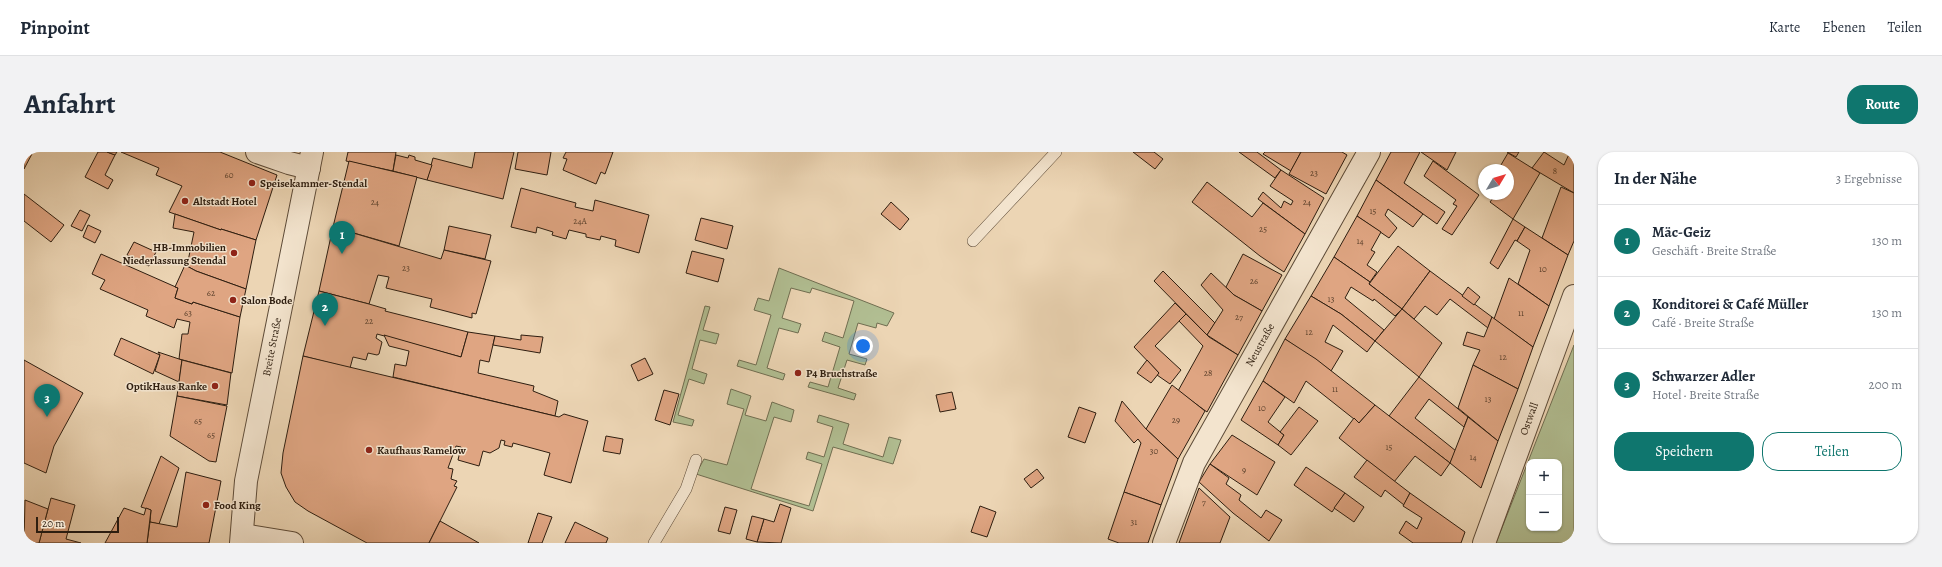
<!DOCTYPE html>
<html lang="de">
<meta charset="utf-8">
<style>
body{margin:0;font-family:Alegreya,serif;background:#f2f2f3;color:#1f2937}
.controls{position:absolute;right:12px;bottom:12px;display:grid;overflow:hidden;border-radius:8px;box-shadow:0 1px 3px #0004}
.controls button{width:36px;height:36px;display:grid;place-items:center;padding:0;border:0;border-bottom:1px solid #e0e1e3;background:#fff;color:#1f2937;font:20px sans-serif}
.compass{position:absolute;left:1454px;top:12px;width:36px;height:36px;border-radius:50%;background:#fff;box-shadow:0 1px 3px #0004;rotate:52deg}
.scale{position:absolute;left:12px;bottom:10px;width:83px;box-sizing:border-box;padding-left:4px;border:2px solid #2e1e10;border-top:0;font-size:11px;line-height:14px;white-space:nowrap;color:#2e1e10;-webkit-text-stroke:3px #f3e4ce;paint-order:stroke}
.you{position:absolute;left:839px;top:194px;width:14px;height:14px;margin:-10px;border:3px solid #fff;border-radius:50%;background:#1a73e8;box-shadow:0 0 0 6px #1a73e833}
.badge{display:grid;place-items:center;width:26px;height:26px;border-radius:50%;background:#0f766e;color:#fff;font-size:13px;font-weight:700}
.pin{position:absolute;translate:-50% -33px;filter:drop-shadow(0 1px 2px #0008)}
.pin::after{content:'';position:absolute;top:21px;width:14px;height:12px;background:inherit;clip-path:polygon(0 0,100% 0,50% 100%)}
.list{margin:0;padding:0;list-style:none}
h2{display:flex;justify-content:space-between;align-items:center;height:52px;margin:0;padding:0 16px;font-size:17px}
h2 small{font-size:13px;font-weight:400;color:#747a83}
.list li{display:grid;grid-template-columns:26px 1fr auto;gap:12px;align-items:center;box-sizing:border-box;height:72px;padding:0 16px;border-top:1px solid #e0e1e3}
.list b{display:block;font-size:15px;white-space:nowrap}
.list p{margin:0;font-size:13px;white-space:nowrap;color:#747a83}
.list em{font-size:13px;font-style:normal;color:#747a83}
.actions{display:flex;gap:8px;padding:12px 16px}
.actions a{flex:1;padding:9px 0;border:1px solid #0f766e;border-radius:16px;text-align:center;font-size:14px;color:#0f766e}
.actions .main{background:#0f766e;color:#fff}
.map{position:relative;flex:none;width:1550px;height:391px;overflow:hidden;border-radius:16px}
header{display:flex;align-items:center;gap:24px;box-sizing:border-box;height:56px;padding:0 20px;background:#fff;border-bottom:1px solid #e0e1e3}
header strong{font-size:19px}
nav{display:flex;gap:22px;margin-inline-start:auto;font-size:14px}
.intro{display:flex;align-items:center;justify-content:space-between;box-sizing:border-box;height:96px;padding:0 24px}
h1{margin:0;font-size:28px}
.button{padding:10px 18px;border-radius:16px;background:#0f766e;color:#fff;font-size:14px;font-weight:700}
main{display:flex;gap:24px;padding:0 24px}
aside{flex:1;background:#fff;border-radius:16px;box-shadow:0 1px 3px #0004}
.map>svg:first-child{display:block}
.green{fill:#b1be92;stroke:#706e51;fill-rule:evenodd}
.building{fill:#dfa582;stroke:#2e1e10}
.lines{fill:none;stroke-linecap:round;stroke-linejoin:round}
.service-casing{stroke:#5e4c39;stroke-width:12}
.minor-casing{stroke:#5e4c39;stroke-width:24}
.service{stroke:#f3e4ce;stroke-width:11}
.minor{stroke:#f3e4ce;stroke-width:22}
.poi-dot{fill:#8f2418;stroke:#f3e4ce;stroke-width:1.5}
.labels{text-anchor:middle;dominant-baseline:central;stroke-width:3;stroke-linejoin:round;paint-order:stroke}
.number-label{font-size:9px;fill:#5a402c}
.poi-label{font-size:11px;font-weight:bold;fill:#2e1e10;stroke:#f3e4ce;text-anchor:start}
.street-label{font-size:11px;fill:#2e1e10;stroke:#f3e4ce}
</style>
<header>
<strong>Pinpoint</strong>
<nav><a>Karte</a><a>Ebenen</a><a>Teilen</a></nav>
</header>
<div class="intro"><h1>Anfahrt</h1><a class="button">Route</a></div>
<main>
<div class="map">
<svg width="1550" height="391" viewBox="0 0 1550 391">
<rect width="100%" height="100%" fill="#ecd5b4"/>
<filter id="stains"><feTurbulence type="fractalNoise" baseFrequency=".005" numOctaves="4"/><feColorMatrix values="0 0 0 0 .2 0 0 0 0 .09 0 0 0 0 .02 0 0 0 .5 -.17"/></filter>
<radialGradient id="worn" r=".72"><stop offset=".6" stop-color="#630" stop-opacity="0"/><stop offset="1" stop-color="#630" stop-opacity=".3"/></radialGradient>
<g class="green">
<polygon points="755,116 870,161 863,174 853,171 852,176 834,171 825,202 843,207 841,213 823,208 814,236 832,242 830,248 784,235 786,230 804,235 816,195 798,189 801,180 819,186 830,149 788,136 786,141 767,136 758,166 777,172 774,181 755,176 743,216 761,222 759,228 713,214 715,208 732,213 747,163 730,158 734,146 745,149"/>
<polygon points="681,154 686,155 679,178 695,182 692,192 676,188 668,217 683,222 680,232 665,227 654,263 670,268 668,274 649,270"/>
<path d="M1550,193V391H1472ZM1505,310H1535V376H1505Z"/>
<polygon points="707,237 727,244 721,263 742,269 748,250 770,258 767,270 750,265 727,337 785,354 798,312 782,307 784,300 800,305 809,275 793,270 795,263 825,272 819,292 859,305 865,285 877,288 869,312 809,295 789,359 672,322 680,307 703,313 720,257 703,252"/>
</g>
<g class="building">
<polygon points="0,0 9,0 0,17"/>
<polygon points="74,0 83,0 91,3 81,23 89,28 84,37 61,25"/>
<polygon points="83,0 93,0 91,3"/>
<polygon points="97,0 196,0 253,23 232,88 197,77 197,78 145,60 158,34 132,23 135,16"/>
<polygon points="324,0 372,0 369,19 322,9"/>
<polygon points="451,0 490,0 479,47 403,28 409,6 448,16"/>
<polygon points="494,0 527,0 523,23 491,17"/>
<polygon points="542,0 589,0 581,22 577,20 572,32 539,18 543,7 539,6"/>
<polygon points="1109,0 1130,0 1139,7 1131,17"/>
<polygon points="1215,0 1233,0 1257,18 1251,26"/>
<polygon points="1241,0 1277,0 1267,19 1239,2"/>
<polygon points="1277,0 1318,0 1323,3 1302,42 1265,22"/>
<polygon points="1367,0 1396,0 1380,31 1421,60 1413,72 1352,28"/>
<polygon points="1397,0 1432,0 1423,18"/>
<polygon points="1483,0 1495,0 1492,5"/>
<polygon points="1520,0 1540,13 1546,0 1550,1 1550,41 1508,16"/>
<polygon points="1484,1 1516,21 1489,67 1466,50 1472,42 1484,42 1484,18 1474,18"/>
<polygon points="372,3 384,6 385,3 391,5 391,8 408,13 403,28 369,19"/>
<polygon points="325,9 393,25 375,94 309,75"/>
<polygon points="1409,9 1455,43 1428,83 1418,77 1433,54 1429,52 1432,48 1400,24"/>
<polygon points="1257,18 1300,46 1281,82 1234,47 1239,40 1257,56 1260,49 1267,53 1269,49 1246,34"/>
<polygon points="1352,28 1399,62 1389,75 1364,57 1361,63 1373,76 1365,86 1333,64"/>
<polygon points="1183,30 1228,65 1239,51 1281,82 1260,120 1236,104 1168,50"/>
<polygon points="1537,35 1550,41 1550,89 1544,103 1518,86"/>
<polygon points="497,36 552,51 551,55 569,59 571,48 625,63 615,101 591,94 592,88 577,84 576,88 562,85 562,82 545,78 542,87 528,83 529,80 513,75 512,81 487,75"/>
<polygon points="0,42 40,73 27,90 0,69"/>
<polygon points="867,50 885,67 876,78 857,62"/>
<polygon points="56,58 66,63 58,79 47,74"/>
<polygon points="151,62 197,78 197,77 232,88 222,137 172,119 163,114 170,80 149,76"/>
<polygon points="1333,64 1357,80 1347,98 1351,100 1343,113 1353,120 1346,130 1310,105"/>
<polygon points="677,66 709,74 703,97 671,88"/>
<polygon points="1489,67 1501,75 1493,89 1491,88 1474,117 1466,111"/>
<polygon points="64,73 77,79 71,91 59,85"/>
<polygon points="425,74 467,83 461,107 420,98"/>
<polygon points="309,75 417,107 420,98 467,109 452,162 448,161 448,166 406,155 408,147 362,136 365,125 354,123 345,152 295,139"/>
<polygon points="1501,75 1544,103 1525,154 1494,132 1506,98 1493,89"/>
<polygon points="110,90 132,100 125,114 103,103"/>
<polygon points="1374,94 1406,119 1378,157 1345,132"/>
<polygon points="668,99 700,107 694,130 662,121"/>
<polygon points="77,102 154,136 151,146 168,152 169,150 216,165 208,221 155,207 158,182 164,182 166,170 153,167 150,176 122,164 124,158 76,137 81,128 68,122"/>
<polygon points="1219,102 1258,123 1238,159 1210,143 1202,135"/>
<polygon points="1310,105 1346,130 1345,132 1378,157 1371,164 1350,147 1349,149 1327,135 1321,146 1360,178 1351,189 1317,162 1287,144"/>
<polygon points="161,113 172,119 222,137 216,165 169,150 168,152 151,146 154,136 151,135"/>
<polygon points="1139,119 1191,171 1183,183 1130,129"/>
<polygon points="1406,119 1468,165 1464,176 1426,147 1413,163 1401,154 1390,167 1378,157"/>
<polygon points="1187,121 1210,143 1238,159 1214,203 1183,183 1199,158 1177,133"/>
<polygon points="1485,126 1525,154 1509,195 1470,167"/>
<polygon points="1444,135 1456,145 1450,153 1438,144"/>
<polygon points="295,139 345,152 362,157 361,159 444,180 437,205 353,182 352,186 358,190 355,202 353,203 344,201 342,208 329,205 326,216 279,204"/>
<polygon points="1287,144 1317,162 1351,189 1343,200 1309,173 1301,190 1319,199 1307,219 1261,187"/>
<polygon points="1151,151 1162,162 1131,194 1157,218 1146,232 1133,223 1135,221 1110,195"/>
<polygon points="1378,157 1418,191 1395,225 1351,189"/>
<polygon points="1162,162 1185,185 1214,203 1183,260 1154,239 1179,194 1155,169"/>
<polygon points="1468,165 1509,195 1494,237 1449,213 1456,198 1439,193 1443,180 1460,185"/>
<polygon points="444,180 471,184 465,210 456,208 454,221 510,234 509,239 534,249 531,264 369,225 371,212 382,214 385,199 365,194 360,183 437,205"/>
<polygon points="497,183 519,185 516,201 469,193 471,184 497,188"/>
<polygon points="97,186 136,203 129,222 90,203"/>
<polygon points="1261,187 1292,207 1351,253 1335,271 1282,229 1270,251 1239,229"/>
<polygon points="134,200 158,208 155,230 131,219 136,203"/>
<polygon points="279,204 531,264 535,265 540,262 564,269 547,331 520,323 526,301 489,291 488,295 480,293 481,289 477,288 475,296 466,301 459,299 455,314 434,308 437,295 432,294 424,316 429,317 427,327 433,329 430,334 433,335 405,391 343,391 284,359 271,350 262,335 257,321 259,301"/>
<polygon points="621,206 629,222 614,229 607,213"/>
<polygon points="0,208 59,241 30,294 22,321 0,311"/>
<polygon points="158,208 207,221 203,253 153,244"/>
<polygon points="1123,208 1135,221 1127,231 1113,221"/>
<polygon points="1449,213 1494,237 1474,289 1434,256"/>
<polygon points="1395,225 1444,265 1440,275 1405,247 1391,266 1432,299 1426,311 1365,264"/>
<polygon points="1239,229 1261,245 1244,270 1260,283 1254,293 1217,268"/>
<polygon points="1148,233 1181,259 1154,307 1122,277"/>
<polygon points="640,238 655,242 646,273 631,268"/>
<polygon points="928,240 932,257 916,260 912,243"/>
<polygon points="153,244 203,254 192,310 185,309 146,284"/>
<polygon points="1098,249 1122,277 1154,307 1137,353 1100,340 1117,291 1114,287 1110,291 1091,269"/>
<polygon points="1351,253 1426,311 1417,324 1391,304 1370,330 1315,286 1330,266 1335,271"/>
<polygon points="1055,255 1072,261 1061,291 1044,285"/>
<polygon points="1275,255 1294,269 1267,303 1254,293 1260,283 1256,280"/>
<polygon points="1444,265 1474,289 1457,336 1426,311"/>
<polygon points="1208,283 1251,310 1233,343 1186,312"/>
<polygon points="582,284 599,287 596,302 579,299"/>
<polygon points="137,304 155,316 135,372 126,370 127,358 117,355"/>
<polygon points="1343,308 1386,341 1380,353 1361,338 1357,345 1330,325"/>
<polygon points="1186,312 1205,326 1202,332 1217,343 1215,348 1237,366 1242,358 1258,368 1245,389 1209,361 1175,330"/>
<polygon points="1282,315 1321,341 1308,360 1270,333"/>
<polygon points="1013,317 1020,326 1007,336 1000,327"/>
<polygon points="162,320 197,329 185,391 123,391 126,370 153,375"/>
<polygon points="1175,336 1206,365 1196,391 1155,391"/>
<polygon points="1100,340 1137,353 1124,391 1095,391 1084,387"/>
<polygon points="1321,341 1340,355 1330,370 1310,356"/>
<polygon points="1386,341 1441,380 1437,391 1389,391 1375,381 1382,369 1393,377 1398,366 1379,354"/>
<polygon points="27,346 51,353 42,387 57,391 15,391"/>
<polygon points="1,348 24,357 15,391 0,391"/>
<polygon points="756,352 767,356 757,391 733,390 740,367 750,370"/>
<polygon points="956,354 972,360 963,385 947,380"/>
<polygon points="701,355 713,358 706,382 694,379"/>
<polygon points="100,356 120,363 122,356 127,358 123,391 81,391"/>
<polygon points="514,361 528,365 518,391 504,391"/>
<polygon points="728,364 740,367 733,390 722,387"/>
<polygon points="416,369 455,391 405,391"/>
<polygon points="551,370 584,386 582,391 541,391"/>
</g>
<g class="lines">
<defs>
<g id="service">
<polyline points="949,89 1032,0"/>
<polyline points="630,391 662,337 672,308"/>
</g>
<g id="minor">
<polyline points="233,0 265,11 285,16"/>
<polyline points="218,383 268,391"/>
<polyline points="217,391 222,329 288,0"/>
<polyline points="1140,391 1170,311 1345,0"/>
<polyline points="1460,391 1550,144"/>
</g>
</defs>
<use href="#service" class="service-casing"/>
<use href="#minor" class="minor-casing"/>
<use href="#service" class="service"/>
<use href="#minor" class="minor"/>
</g>
<g class="poi-dot">
<circle cx="228" cy="31" r="4"/>
<circle cx="161" cy="49" r="4"/>
<circle cx="210" cy="101" r="4"/>
<circle cx="209" cy="148" r="4"/>
<circle cx="774" cy="221" r="4"/>
<circle cx="191" cy="234" r="4"/>
<circle cx="345" cy="298" r="4"/>
<circle cx="182" cy="353" r="4"/>
</g>
<g class="labels">
<g class="number-label">
<text x="1531" y="19">8</text>
<text x="1290" y="21">23</text>
<text x="205" y="23">60</text>
<text x="351" y="50">24</text>
<text x="1283" y="50">24</text>
<text x="1349" y="59">15</text>
<text x="556" y="69">24A</text>
<text x="1239" y="77">25</text>
<text x="1336" y="89">14</text>
<text x="382" y="116">23</text>
<text x="1519" y="117">10</text>
<text x="1230" y="129">26</text>
<text x="187" y="141">62</text>
<text x="1307" y="147">13</text>
<text x="164" y="161">63</text>
<text x="1497" y="161">11</text>
<text x="1215" y="165">27</text>
<text x="345" y="169">22</text>
<text x="1285" y="180">12</text>
<text x="1479" y="205">12</text>
<text x="1184" y="221">28</text>
<text x="1311" y="237">11</text>
<text x="1464" y="247">13</text>
<text x="1238" y="256">10</text>
<text x="1152" y="268">29</text>
<text x="174" y="269">65</text>
<text x="187" y="283">65</text>
<text x="1365" y="295">15</text>
<text x="1130" y="299">30</text>
<text x="1449" y="305">14</text>
<text x="1220" y="318">9</text>
<text x="1180" y="350">7</text>
<text x="1110" y="370">31</text>
</g>
<g class="poi-label">
<text x="236" y="31">Speisekammer-Stendal</text>
<text x="169" y="49">Altstadt Hotel</text>
<text x="202" y="95" text-anchor="end">HB-Immobilien<tspan x="202" dy="13">Niederlassung Stendal</tspan></text>
<text x="217" y="148">Salon Bode</text>
<text x="782" y="221">P4 Bruchstraße</text>
<text x="183" y="234" text-anchor="end">OptikHaus Ranke</text>
<text x="353" y="298">Kaufhaus Ramelow</text>
<text x="190" y="353">Food King</text>
</g>
<g class="street-label">
<text transform="translate(1236 193) rotate(-61)">Neustraße</text>
<text transform="translate(248 195) rotate(-79)">Breite Straße</text>
<text transform="translate(1505 267) rotate(-70)">Ostwall</text>
</g>
</g>
<rect width="100%" height="100%" filter="url(#stains)"/>
<rect width="100%" height="100%" fill="url(#worn)"/>
</svg>
<div class="controls">
<button>+</button>
<button>−</button>
</div>
<svg class="compass" viewBox="-18 -18 36 36"><path d="M0-13l5 13h-10z" fill="#e53935"/><path d="M0 13l5-13h-10z" fill="#747a83"/></svg>
<div class="scale">20 m</div>
<div class="you"></div>
<div class="pin badge" style="left:318px;top:102px">1</div>
<div class="pin badge" style="left:301px;top:174px">2</div>
<div class="pin badge" style="left:23px;top:265px">3</div>
</div>
<aside>
<h2>In der Nähe<small>3 Ergebnisse</small></h2>
<ul class="list">
<li><span class="badge">1</span><div><b>Mäc-Geiz</b><p>Geschäft · Breite Straße</p></div><em>130 m</em></li>
<li><span class="badge">2</span><div><b>Konditorei &amp; Café Müller</b><p>Café · Breite Straße</p></div><em>130 m</em></li>
<li><span class="badge">3</span><div><b>Schwarzer Adler</b><p>Hotel · Breite Straße</p></div><em>200 m</em></li>
</ul>
<div class="actions"><a class="main">Speichern</a><a>Teilen</a></div>
</aside>
</main>
